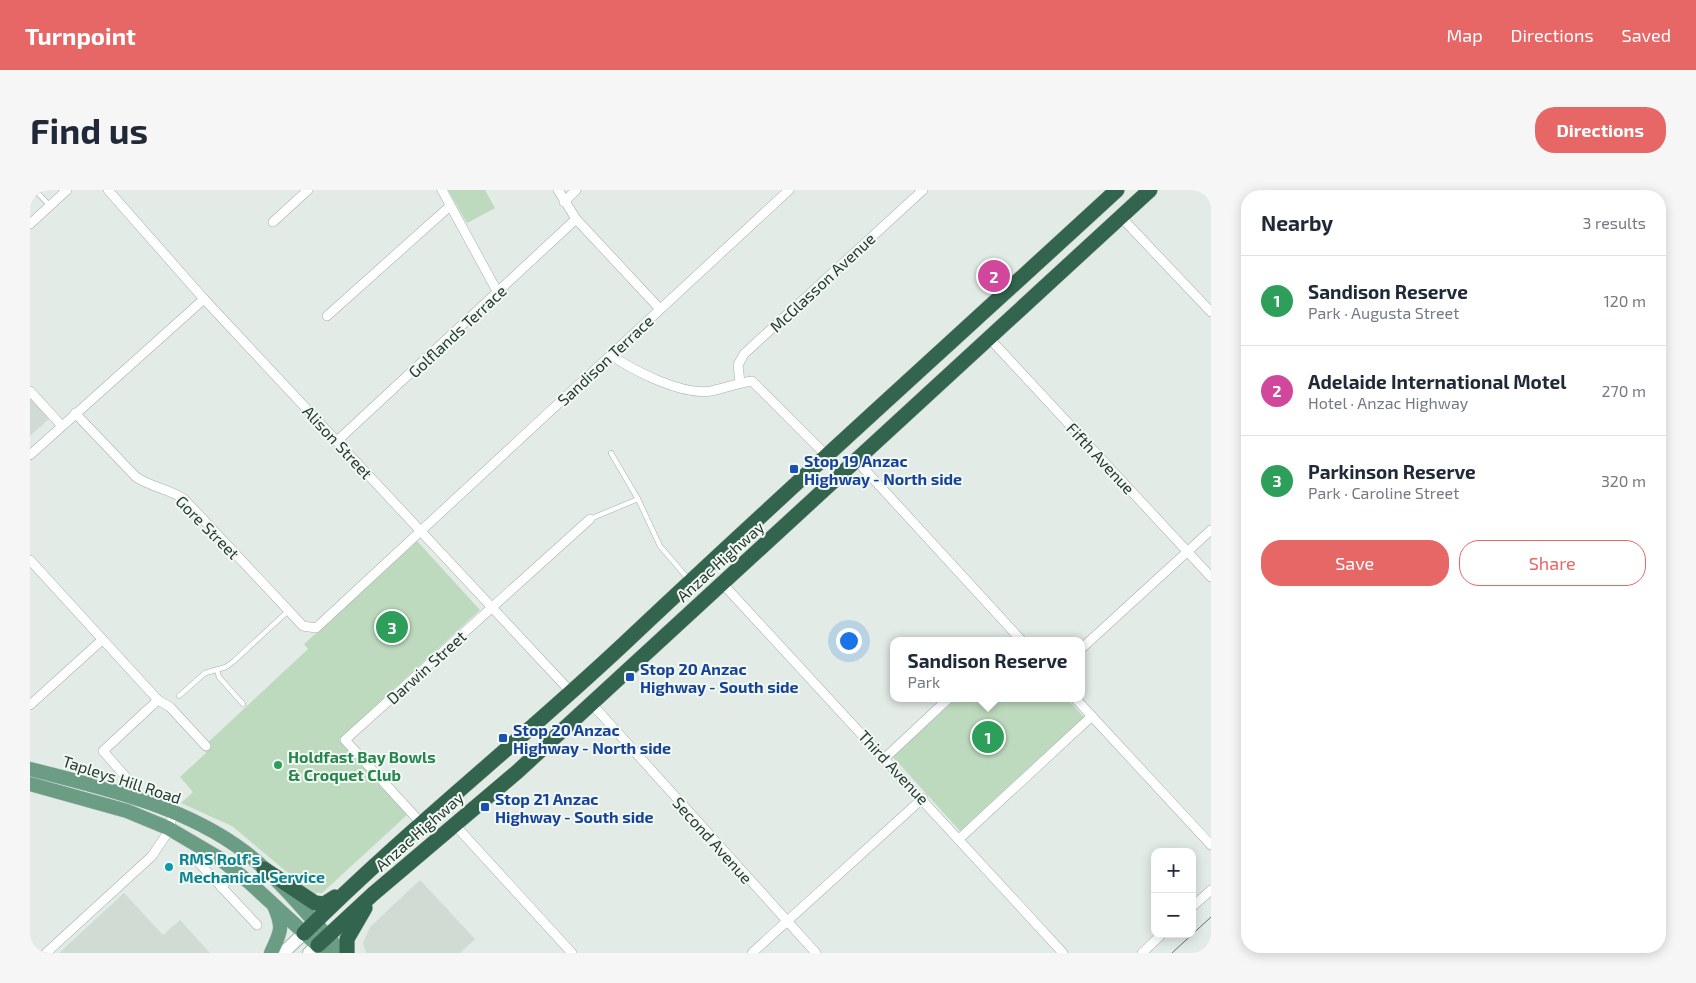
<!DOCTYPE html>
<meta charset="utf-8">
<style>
body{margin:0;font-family:"Exo 2",sans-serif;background:#f6f6f7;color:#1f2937}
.controls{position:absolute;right:15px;bottom:15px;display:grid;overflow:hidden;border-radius:10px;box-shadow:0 2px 12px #0003}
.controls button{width:45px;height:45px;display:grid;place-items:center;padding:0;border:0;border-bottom:1px solid #e0e1e3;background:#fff;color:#1f2937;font:25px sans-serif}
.you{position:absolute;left:818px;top:450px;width:18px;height:18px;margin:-12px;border:4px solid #fff;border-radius:50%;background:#1a73e8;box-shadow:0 0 0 8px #1a73e833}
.badge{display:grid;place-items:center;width:32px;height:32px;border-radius:50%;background:#e66765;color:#fff;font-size:16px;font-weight:700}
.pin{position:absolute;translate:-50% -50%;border:2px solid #fff;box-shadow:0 1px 5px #0006}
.popup{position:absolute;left:860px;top:447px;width:195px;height:65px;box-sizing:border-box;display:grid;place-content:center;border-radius:10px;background:#fff;filter:drop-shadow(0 1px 4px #0005);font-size:16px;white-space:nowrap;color:#747a83}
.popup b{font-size:19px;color:#1f2937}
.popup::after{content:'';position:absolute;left:50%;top:100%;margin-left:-10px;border:10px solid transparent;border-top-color:#fff}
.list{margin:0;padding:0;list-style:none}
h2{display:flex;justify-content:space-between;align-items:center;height:65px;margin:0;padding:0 20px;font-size:21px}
h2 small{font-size:16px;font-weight:400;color:#747a83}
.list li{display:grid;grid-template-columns:32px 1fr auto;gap:15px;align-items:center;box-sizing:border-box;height:90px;padding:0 20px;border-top:1px solid #e0e1e3}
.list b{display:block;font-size:19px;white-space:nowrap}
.list p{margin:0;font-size:16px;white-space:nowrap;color:#747a83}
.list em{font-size:16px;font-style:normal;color:#747a83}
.actions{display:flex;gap:10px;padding:15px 20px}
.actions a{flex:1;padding:11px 0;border:1px solid #e66765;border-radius:20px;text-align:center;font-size:18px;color:#e66765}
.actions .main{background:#e66765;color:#fff}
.map{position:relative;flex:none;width:1181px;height:763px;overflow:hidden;border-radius:20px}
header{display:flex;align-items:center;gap:30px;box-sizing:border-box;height:70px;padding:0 25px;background:#e66765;color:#fff}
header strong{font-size:24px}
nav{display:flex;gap:28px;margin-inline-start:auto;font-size:18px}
.intro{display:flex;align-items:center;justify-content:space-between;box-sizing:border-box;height:120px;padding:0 30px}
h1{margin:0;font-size:35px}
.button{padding:12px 22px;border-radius:20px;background:#e66765;color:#fff;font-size:18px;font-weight:700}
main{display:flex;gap:30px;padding:0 30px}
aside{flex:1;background:#fff;border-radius:20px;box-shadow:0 2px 12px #0003}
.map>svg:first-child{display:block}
.built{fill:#d0dbd4}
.green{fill:#bddabe}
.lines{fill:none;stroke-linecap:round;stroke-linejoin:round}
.lane-casing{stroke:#a5b2ab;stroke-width:5.5}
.street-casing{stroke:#a5b2ab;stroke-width:10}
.secondary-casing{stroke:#a2b6aa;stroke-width:14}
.primary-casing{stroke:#c2c8c5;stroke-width:15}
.highway-casing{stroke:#c2c8c5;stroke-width:16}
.lane{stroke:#fff;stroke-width:4.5}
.street{stroke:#fff;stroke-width:9}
.secondary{stroke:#fff;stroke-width:12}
.primary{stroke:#6a9d84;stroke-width:14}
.highway{stroke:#32644e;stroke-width:15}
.tram{stroke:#5e766a;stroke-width:1}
.transit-dot{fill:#1a4fb4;stroke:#f2f8f4;stroke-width:2}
.leisure-dot{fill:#2e9e5b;stroke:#f2f8f4;stroke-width:2}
.culture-dot{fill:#0f9aa8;stroke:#f2f8f4;stroke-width:2}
.labels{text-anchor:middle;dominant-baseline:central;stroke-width:4;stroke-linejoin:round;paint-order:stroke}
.street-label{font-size:16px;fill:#243a2f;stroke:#f2f8f4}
.transit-label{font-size:16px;font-weight:bold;fill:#164399;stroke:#f2f8f4;text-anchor:start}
.leisure-label{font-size:16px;font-weight:bold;fill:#27864d;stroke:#f2f8f4;text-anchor:start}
.culture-label{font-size:16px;font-weight:bold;fill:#0d838f;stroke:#f2f8f4;text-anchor:start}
</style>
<header>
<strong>Turnpoint</strong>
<nav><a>Map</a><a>Directions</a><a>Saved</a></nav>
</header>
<div class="intro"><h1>Find us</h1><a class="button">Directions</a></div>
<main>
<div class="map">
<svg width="1181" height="763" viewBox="0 0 1181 763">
<rect width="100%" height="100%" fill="#e2ebe5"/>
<g class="built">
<polygon points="0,208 19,229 0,246"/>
<polygon points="390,690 445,749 430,763 336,763 333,753 340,737"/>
<polygon points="94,703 133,745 150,730 180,763 29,763"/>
</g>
<g class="green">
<polygon points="418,0 455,0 465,18 437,33"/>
<polygon points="387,351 450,420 309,549 378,624 292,703 282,703 202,636 151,613 163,602 150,587 176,563 172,558 278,459 274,454"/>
<polygon points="927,508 1036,508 1054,527 930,641 862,566"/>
</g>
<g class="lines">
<defs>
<g id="lane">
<polyline points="5,0 20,16"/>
<polyline points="581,263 608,309"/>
<polyline points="560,329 608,309 630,356 659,390"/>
<polyline points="187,480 189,487 213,514"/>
<polyline points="149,506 175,483 196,477 204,471 258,421"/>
</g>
<g id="street">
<polyline points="78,0 174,109 540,501"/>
<polyline points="412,0 468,103"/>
<polyline points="528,0 546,29 630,119"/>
<polyline points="534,12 546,0"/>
<polyline points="1091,27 1181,122"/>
<polyline points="243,32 278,0"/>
<polyline points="0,34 37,0"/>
<polyline points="297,126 420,16"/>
<polyline points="960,149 1181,387"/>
<path d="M581,165C604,181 653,206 681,201C695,198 708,193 722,191L797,266"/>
<polyline points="710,193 708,175 714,164 893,0"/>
<polyline points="0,201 32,236"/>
<path d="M45,223L106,287C121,297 139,299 154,309L273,436L286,438L759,0"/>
<polyline points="307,251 546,29"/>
<polyline points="0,265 174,109"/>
<polyline points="826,270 992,451"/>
<polyline points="0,370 128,510 140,517 176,556"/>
<polyline points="692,393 1033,763"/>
<polyline points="1052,458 1181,340"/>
<polyline points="1045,508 1181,655"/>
<polyline points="561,513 786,763"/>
<polyline points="0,515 72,450"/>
<polyline points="855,568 919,508"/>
<polyline points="101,593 73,561 128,510"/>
<polyline points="391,633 315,550 560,329"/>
<polyline points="424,634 542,763"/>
<polyline points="929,649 1062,526"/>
<polyline points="170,674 227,735"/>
<polyline points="191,697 206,682"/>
<polyline points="1162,717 1181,700"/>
<polyline points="16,763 122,666 136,645 144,623"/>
<polyline points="722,763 893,608"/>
<polyline points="1112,763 1132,744"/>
</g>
<g id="secondary">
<polyline points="253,763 274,743"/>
<polyline points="279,763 288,755"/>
</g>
<g id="primary">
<path d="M0,579C73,598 153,615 215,662C251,690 281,729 312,763"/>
<polyline points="0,594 97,621 138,638 189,668 220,693 296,763"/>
<path d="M241,763C250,743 254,739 245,718"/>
</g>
<g id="highway">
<polyline points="234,679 285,713 294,714 305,707"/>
<path d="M274,743C377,640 492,550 598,450C759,298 924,150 1087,0"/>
<polyline points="288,755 343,704 487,582 1120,0"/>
<polyline points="317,763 317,749 335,718"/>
</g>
</defs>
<use href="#lane" class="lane-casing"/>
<use href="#street" class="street-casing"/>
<use href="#secondary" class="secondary-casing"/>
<use href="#primary" class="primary-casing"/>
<use href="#highway" class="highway-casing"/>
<use href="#lane" class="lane"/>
<use href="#street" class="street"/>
<use href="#secondary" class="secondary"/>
<use href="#primary" class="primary"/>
<use href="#highway" class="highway"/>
<polyline class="tram" points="1142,763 1181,727"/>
</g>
<g class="transit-dot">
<rect x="759" y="274" width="10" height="10" rx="2.5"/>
<rect x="595" y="482" width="10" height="10" rx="2.5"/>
<rect x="468" y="543" width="10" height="10" rx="2.5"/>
<rect x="450" y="612" width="10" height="10" rx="2.5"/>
</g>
<circle class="leisure-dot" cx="248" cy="575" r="5"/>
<circle class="culture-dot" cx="139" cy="677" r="5"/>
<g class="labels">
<g class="street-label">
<text transform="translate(792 92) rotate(-43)">McGlasson Avenue</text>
<text transform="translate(427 141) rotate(-43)">Golflands Terrace</text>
<text transform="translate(575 170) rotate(-43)">Sandison Terrace</text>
<text transform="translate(308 252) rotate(47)">Alison Street</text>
<text transform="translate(1071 268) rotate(47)">Fifth Avenue</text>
<text transform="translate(178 337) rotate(45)">Gore Street</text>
<text transform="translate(690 371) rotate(-42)">Anzac Highway</text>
<text transform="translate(396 477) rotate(-42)">Darwin Street</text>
<text transform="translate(864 577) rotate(47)">Third Avenue</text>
<text transform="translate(92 589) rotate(18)">Tapleys Hill Road</text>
<text transform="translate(389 641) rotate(-41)">Anzac Highway</text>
<text transform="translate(683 650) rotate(48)">Second Avenue</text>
</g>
<g class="transit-label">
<text x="774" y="270">Stop 19 Anzac<tspan x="774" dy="18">Highway - North side</tspan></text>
<text x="610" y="478">Stop 20 Anzac<tspan x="610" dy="18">Highway - South side</tspan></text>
<text x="483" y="539">Stop 20 Anzac<tspan x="483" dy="18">Highway - North side</tspan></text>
<text x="465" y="608">Stop 21 Anzac<tspan x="465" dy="18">Highway - South side</tspan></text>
</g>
<g class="leisure-label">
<text x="258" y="566">Holdfast Bay Bowls<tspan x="258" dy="18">&amp; Croquet Club</tspan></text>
</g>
<g class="culture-label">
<text x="149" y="668">RMS Rolf's<tspan x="149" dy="18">Mechanical Service</tspan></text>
</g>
</g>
</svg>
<div class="controls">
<button>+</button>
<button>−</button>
</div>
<div class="you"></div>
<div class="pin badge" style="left:958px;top:547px;background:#2e9e5b">1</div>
<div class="popup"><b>Sandison Reserve</b>Park</div>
<div class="pin badge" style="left:964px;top:86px;background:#d1479c">2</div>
<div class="pin badge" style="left:362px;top:437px;background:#2e9e5b">3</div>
</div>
<aside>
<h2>Nearby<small>3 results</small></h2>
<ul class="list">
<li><span class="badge" style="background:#2e9e5b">1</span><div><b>Sandison Reserve</b><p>Park · Augusta Street</p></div><em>120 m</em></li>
<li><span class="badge" style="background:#d1479c">2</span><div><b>Adelaide International Motel</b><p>Hotel · Anzac Highway</p></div><em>270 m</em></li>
<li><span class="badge" style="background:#2e9e5b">3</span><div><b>Parkinson Reserve</b><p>Park · Caroline Street</p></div><em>320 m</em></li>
</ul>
<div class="actions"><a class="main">Save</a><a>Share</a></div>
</aside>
</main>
